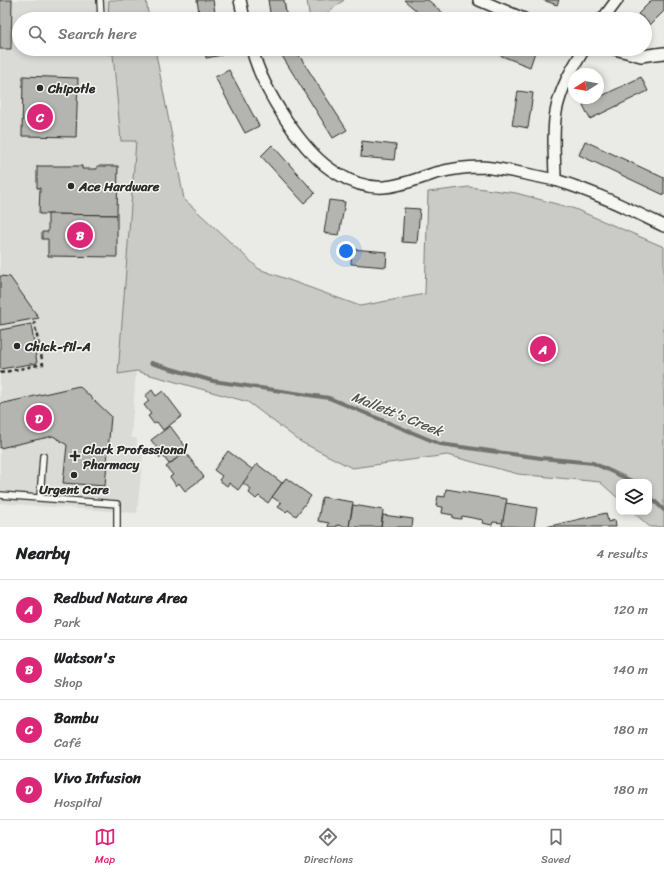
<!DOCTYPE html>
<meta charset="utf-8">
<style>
body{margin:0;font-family:Sriracha,sans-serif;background:#f6f6f6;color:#202124}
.controls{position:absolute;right:12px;bottom:12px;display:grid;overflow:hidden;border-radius:8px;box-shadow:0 2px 6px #0003}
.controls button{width:36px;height:36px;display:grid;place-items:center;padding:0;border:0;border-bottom:1px solid #e0e0e0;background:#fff;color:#202124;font:20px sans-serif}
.compass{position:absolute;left:568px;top:68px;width:36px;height:36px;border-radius:50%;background:#fff;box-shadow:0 2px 6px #0003;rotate:259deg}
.you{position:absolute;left:346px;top:251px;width:14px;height:14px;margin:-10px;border:3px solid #fff;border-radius:50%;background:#1a73e8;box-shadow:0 0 0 6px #1a73e833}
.badge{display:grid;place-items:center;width:26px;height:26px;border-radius:50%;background:#db2777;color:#fff;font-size:13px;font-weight:700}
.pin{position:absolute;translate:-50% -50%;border:2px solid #fff;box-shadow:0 1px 4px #0006}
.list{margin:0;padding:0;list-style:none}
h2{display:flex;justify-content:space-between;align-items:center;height:52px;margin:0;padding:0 16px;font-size:17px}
h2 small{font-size:13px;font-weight:400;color:#757577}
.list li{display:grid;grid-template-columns:26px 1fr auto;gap:12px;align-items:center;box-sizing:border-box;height:60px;padding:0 16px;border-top:1px solid #e0e0e0}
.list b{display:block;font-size:15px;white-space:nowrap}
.list p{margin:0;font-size:13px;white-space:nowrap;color:#757577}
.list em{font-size:13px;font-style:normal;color:#757577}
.icon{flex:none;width:22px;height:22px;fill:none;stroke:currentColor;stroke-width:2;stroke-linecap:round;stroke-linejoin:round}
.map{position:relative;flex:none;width:664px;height:527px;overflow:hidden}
.search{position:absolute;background:#fff;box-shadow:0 2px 6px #0003;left:12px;right:12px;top:12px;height:44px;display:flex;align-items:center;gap:10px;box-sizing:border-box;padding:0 14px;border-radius:22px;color:#757577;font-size:15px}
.sheet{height:292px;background:#fff}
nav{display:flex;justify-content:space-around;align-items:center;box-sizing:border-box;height:56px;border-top:1px solid #e0e0e0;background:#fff;font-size:11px;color:#757577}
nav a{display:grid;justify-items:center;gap:2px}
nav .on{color:#db2777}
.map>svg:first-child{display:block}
.built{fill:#dadad6}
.green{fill:#cacac7;stroke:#7a7a79}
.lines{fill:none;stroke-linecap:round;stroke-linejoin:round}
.stream{stroke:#727270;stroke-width:4}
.building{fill:#b4b4b1;stroke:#2b2b2b}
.lane-casing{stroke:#2b2b2b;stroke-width:8}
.street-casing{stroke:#2b2b2b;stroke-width:14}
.path{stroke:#2b2b2b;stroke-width:2.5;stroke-dasharray:4 3;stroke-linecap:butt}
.lane{stroke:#f6f6f2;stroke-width:5.5}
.street{stroke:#f6f6f2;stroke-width:11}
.poi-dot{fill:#2b2b2b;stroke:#f6f6f2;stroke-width:1.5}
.labels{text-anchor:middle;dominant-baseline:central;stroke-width:3;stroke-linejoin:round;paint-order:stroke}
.poi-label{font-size:13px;font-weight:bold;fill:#2b2b2b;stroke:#f6f6f2;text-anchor:start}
.water-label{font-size:14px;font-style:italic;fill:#545453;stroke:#f6f6f2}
</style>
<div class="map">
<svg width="664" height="527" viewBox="0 0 664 527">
<rect width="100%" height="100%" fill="#eaeae6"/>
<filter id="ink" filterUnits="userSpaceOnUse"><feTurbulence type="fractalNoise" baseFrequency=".025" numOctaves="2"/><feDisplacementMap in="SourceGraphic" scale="8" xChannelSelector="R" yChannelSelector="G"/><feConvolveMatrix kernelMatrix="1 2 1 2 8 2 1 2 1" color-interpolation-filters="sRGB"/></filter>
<g filter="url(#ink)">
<polygon class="built" points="0,0 109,0 108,19 19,19 19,49 106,49 106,54 113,54 121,140 136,141 119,373 136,371 131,437 137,439 136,453 143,455 137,513 0,503"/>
<g class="green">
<polygon points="109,0 146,0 149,19 108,19"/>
<polygon points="307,0 344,0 319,19 316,19 309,14"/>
<polygon points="106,49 155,49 184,199 259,269 360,306 425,294 428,192 469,187 516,193 575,209 664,247 664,527 650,527 633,512 649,512 649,482 619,482 619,499 600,482 518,474 447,455 352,468 301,442 248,402 136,371 118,374 136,141 121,141 113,54 106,54"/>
</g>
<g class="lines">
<g class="stream">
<polyline points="151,363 213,381 329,398 440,444 541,458 593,463 634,482"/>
<polyline points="649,496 664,510"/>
</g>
</g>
<g class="building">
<polygon points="0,0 12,0 11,49 0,49"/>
<polygon points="197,0 213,0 216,19 200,19"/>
<polygon points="268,0 284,0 287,19 271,19"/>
<polygon points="404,0 428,0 443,13 438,19 426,19"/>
<polygon points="543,0 559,0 557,5"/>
<polygon points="652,0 664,0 664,11 650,25 645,19 638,14"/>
<polygon points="205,49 221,49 222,55 206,58"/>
<polygon points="282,49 295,49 347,130 333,138 279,51"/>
<polygon points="484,49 528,49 535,52 530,67"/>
<polygon points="229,70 259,126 245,133 215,77"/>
<polygon points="23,76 78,78 76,137 22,136"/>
<polygon points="641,77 648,91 590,119 583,105"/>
<polygon points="518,91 533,93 528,128 512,125"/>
<polygon points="362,141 396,145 394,160 361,157"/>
<polygon points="585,141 664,178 664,195 579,155"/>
<polygon points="272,145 315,193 304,203 261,156"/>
<polygon points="37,166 82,166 82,169 97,169 97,166 118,166 117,215 39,214 40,188 37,188"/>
<polygon points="329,200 345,202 339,235 324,233"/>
<polygon points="404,208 420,209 417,243 402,242"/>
<polygon points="48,214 117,215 117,257 48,256 48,239 42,239 42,232 48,232"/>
<polygon points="352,249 387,252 386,267 351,264"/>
<polygon points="0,276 10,277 39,318 0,325"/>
<polygon points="31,324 37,363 0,369 0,330"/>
<polygon points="79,386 111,416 105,486 63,483 67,445 53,436 0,448 0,404"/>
<polygon points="152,390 156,396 163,391 182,416 163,430 157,422 154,424 148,416 151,414 144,405 149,401 145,396"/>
<polygon points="170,426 188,450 169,464 163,456 160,458 154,450 157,448 151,440"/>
<polygon points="228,451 253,470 238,490 229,483 227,486 219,480 222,476 214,470"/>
<polygon points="185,452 204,477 185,491 179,483 176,486 173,481 170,477 173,475 166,467"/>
<polygon points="257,464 282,483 268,503 259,496 256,499 249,493 251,489 243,483"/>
<polygon points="286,478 311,496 296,516 288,510 286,512 278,507 281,503 272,497"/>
<polygon points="446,489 507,499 503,523 493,522 492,525 482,523 483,520 462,516 461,519 453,518 453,515 442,513 443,507 436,506 438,496 445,497"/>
<polygon points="322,497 353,502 349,527 337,525 337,527 328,527 329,523 318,521"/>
<polygon points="506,503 537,508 534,527 502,526"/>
<polygon points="353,505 383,510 381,527 349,527"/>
<polygon points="606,513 608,522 615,520 616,527 546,527"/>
<polygon points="383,515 413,519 412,527 381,527"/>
</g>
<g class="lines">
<defs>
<g id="lane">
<polyline points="100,0 101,19"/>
<polyline points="0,495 117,504 117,527"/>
<polyline points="40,497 43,456"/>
</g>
<g id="street">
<polyline points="240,0 244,19"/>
<polyline points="479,0 524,19"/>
<polyline points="603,19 617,0"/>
<path d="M252,49C262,88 302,154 338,174C351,182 368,188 384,187C402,186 419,178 436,173C451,169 466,167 481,167C496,168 511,171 526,174C535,176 546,178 555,180C593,191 629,209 664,226"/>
<polyline points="615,49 641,56 664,53"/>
<path d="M555,180C555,158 552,134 556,112C560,89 572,69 584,49"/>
</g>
</defs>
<use href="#lane" class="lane-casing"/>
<use href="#street" class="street-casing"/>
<polyline class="path" points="0,373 43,364 34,322"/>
<use href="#lane" class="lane"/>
<use href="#street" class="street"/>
</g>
</g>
<g class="poi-dot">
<circle cx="40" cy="88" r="4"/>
<circle cx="71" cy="186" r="4"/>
<circle cx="17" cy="346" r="4"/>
<path d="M73 450h4v4h4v4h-4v4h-4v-4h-4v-4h4z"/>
<circle cx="74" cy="475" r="4"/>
</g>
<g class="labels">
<g class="poi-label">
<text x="48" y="88">Chipotle</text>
<text x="79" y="186">Ace Hardware</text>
<text x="25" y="346">Chick-fil-A</text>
<text x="83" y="449">Clark Professional<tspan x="83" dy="15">Pharmacy</tspan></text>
<text x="74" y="489" text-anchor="middle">Urgent Care</text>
</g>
<g class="water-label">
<text transform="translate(397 414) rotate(22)">Mallett's Creek</text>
</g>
</g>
</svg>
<div class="controls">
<button><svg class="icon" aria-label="layers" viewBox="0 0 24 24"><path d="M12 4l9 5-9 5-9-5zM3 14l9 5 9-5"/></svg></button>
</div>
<svg class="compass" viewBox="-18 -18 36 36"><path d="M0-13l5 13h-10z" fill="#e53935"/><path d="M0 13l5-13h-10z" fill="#757577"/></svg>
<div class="you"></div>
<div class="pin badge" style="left:543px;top:349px">A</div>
<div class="pin badge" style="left:80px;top:235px">B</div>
<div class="pin badge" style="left:40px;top:117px">C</div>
<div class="pin badge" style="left:39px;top:418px">D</div>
<div class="search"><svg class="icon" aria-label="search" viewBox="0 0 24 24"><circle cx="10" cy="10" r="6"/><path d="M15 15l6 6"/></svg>Search here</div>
</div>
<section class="sheet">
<h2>Nearby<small>4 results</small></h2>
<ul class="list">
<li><span class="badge">A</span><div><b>Redbud Nature Area</b><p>Park</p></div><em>120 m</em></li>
<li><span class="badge">B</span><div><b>Watson's</b><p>Shop</p></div><em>140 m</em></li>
<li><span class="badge">C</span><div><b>Bambu</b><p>Café</p></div><em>180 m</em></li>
<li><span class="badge">D</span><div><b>Vivo Infusion</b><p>Hospital</p></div><em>180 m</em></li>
</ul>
</section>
<nav>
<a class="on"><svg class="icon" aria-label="map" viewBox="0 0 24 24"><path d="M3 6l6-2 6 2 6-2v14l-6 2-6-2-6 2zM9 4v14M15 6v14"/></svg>Map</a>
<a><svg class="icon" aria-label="directions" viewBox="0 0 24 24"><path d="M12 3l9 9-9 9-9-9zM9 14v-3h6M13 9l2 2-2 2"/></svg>Directions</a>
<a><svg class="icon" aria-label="saved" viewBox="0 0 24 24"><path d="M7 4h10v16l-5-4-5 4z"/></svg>Saved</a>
</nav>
